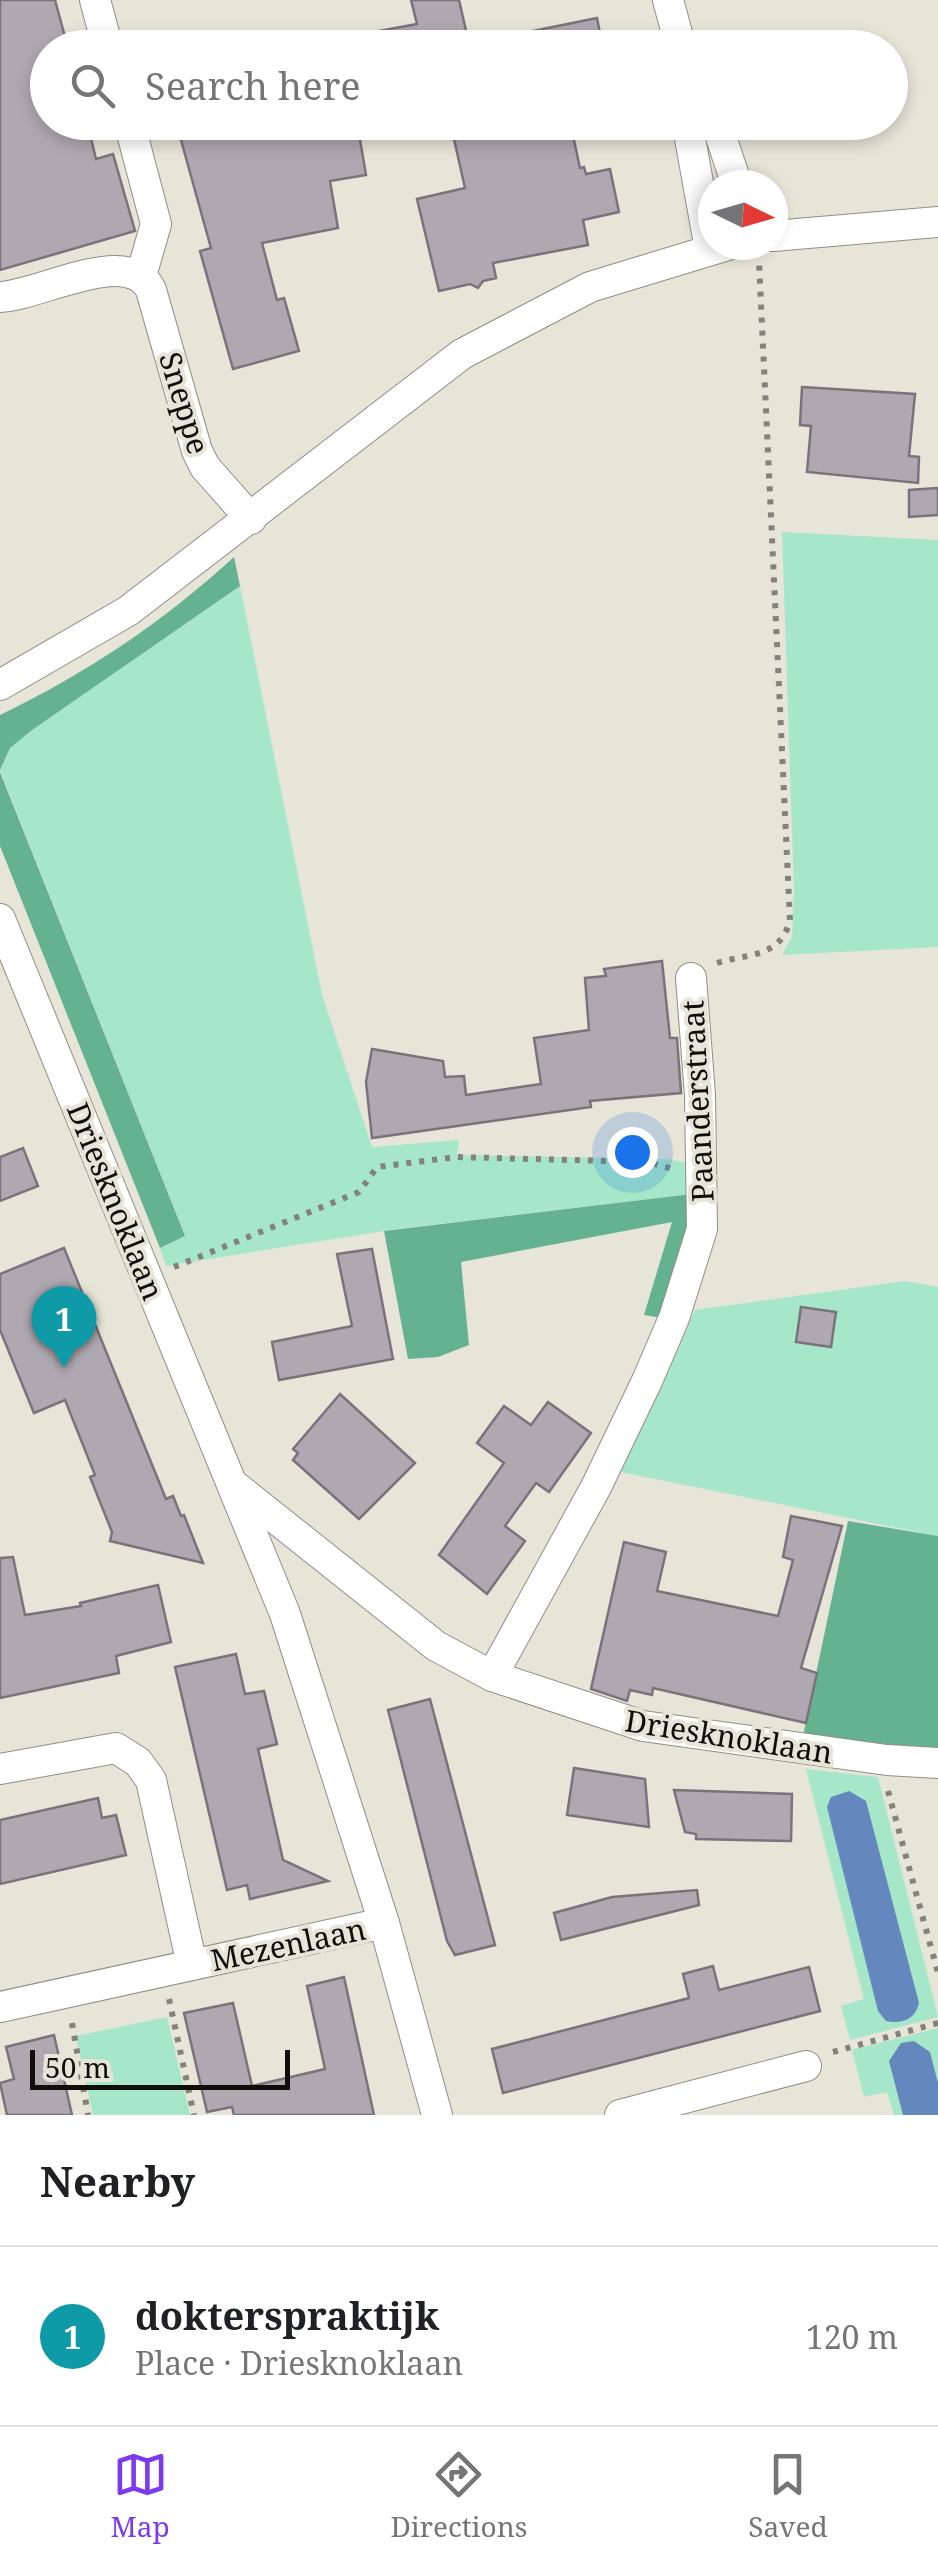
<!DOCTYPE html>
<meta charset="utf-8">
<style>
body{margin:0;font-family:"Noto Serif",serif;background:#f6f6f6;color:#202124}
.compass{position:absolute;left:698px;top:170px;width:90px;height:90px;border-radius:50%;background:#fff;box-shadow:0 5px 15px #0003;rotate:95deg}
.scale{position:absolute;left:30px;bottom:25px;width:260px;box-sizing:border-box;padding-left:10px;border:5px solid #0f0e0a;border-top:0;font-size:28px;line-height:35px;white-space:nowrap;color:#0f0e0a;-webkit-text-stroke:8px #e7e4d8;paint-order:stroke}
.you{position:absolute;left:632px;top:1152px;width:35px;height:35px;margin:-25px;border:8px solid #fff;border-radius:50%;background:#1a73e8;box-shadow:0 0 0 15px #1a73e833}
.badge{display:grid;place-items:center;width:65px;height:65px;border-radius:50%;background:#7c3aed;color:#fff;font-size:32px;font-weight:700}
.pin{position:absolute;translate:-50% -82px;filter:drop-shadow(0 2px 5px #0008)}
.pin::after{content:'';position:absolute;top:52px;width:35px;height:30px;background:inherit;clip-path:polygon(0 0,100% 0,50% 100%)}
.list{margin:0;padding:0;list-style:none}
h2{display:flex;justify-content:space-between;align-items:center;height:130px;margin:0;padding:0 40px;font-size:42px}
h2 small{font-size:32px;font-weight:400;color:#757577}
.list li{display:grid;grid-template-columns:65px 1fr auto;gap:30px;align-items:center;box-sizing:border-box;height:180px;padding:0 40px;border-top:2px solid #e0e0e0}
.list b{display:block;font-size:38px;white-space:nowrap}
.list p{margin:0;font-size:32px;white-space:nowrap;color:#757577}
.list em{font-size:32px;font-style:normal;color:#757577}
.icon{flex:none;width:55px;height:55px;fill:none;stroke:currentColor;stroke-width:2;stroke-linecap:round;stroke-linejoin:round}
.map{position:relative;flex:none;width:938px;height:2115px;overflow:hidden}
.search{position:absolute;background:#fff;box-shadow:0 5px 15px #0003;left:30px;right:30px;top:30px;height:110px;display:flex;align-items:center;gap:25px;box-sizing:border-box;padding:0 35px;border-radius:55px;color:#757577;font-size:38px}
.sheet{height:310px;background:#fff}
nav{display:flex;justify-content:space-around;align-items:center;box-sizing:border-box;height:140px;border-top:2px solid #e0e0e0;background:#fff;font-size:28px;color:#757577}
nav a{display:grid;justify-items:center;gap:5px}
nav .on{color:#7c3aed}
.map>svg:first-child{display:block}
.green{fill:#a5e7c8}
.forest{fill:#65b290}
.water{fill:#6487be}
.building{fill:#b0a8b1;stroke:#7b737c;stroke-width:2.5}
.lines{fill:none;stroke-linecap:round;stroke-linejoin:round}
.street-casing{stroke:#918e83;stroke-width:32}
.path{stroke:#84827a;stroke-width:6;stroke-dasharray:5 8;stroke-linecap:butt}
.street{stroke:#fff;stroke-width:30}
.labels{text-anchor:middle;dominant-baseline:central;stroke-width:8;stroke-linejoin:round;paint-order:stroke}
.street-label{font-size:30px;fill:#0f0e0a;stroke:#e7e4d8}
</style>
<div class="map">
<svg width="938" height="2115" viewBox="0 0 938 2115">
<rect width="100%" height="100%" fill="#e7e4d8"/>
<g class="green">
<polygon points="782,532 938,540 938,947 782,955 792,936 794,891"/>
<polygon points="240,586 322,995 372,1147 459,1140 457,1155 668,1159 699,1166 700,1193 396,1229 166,1266 160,1248 185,1236 0,770 10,748 32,730"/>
<polygon points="905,1281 938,1287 938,1536 615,1471 695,1310"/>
<polygon points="806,1769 878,1777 938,2017 850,2040 841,2006 864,1999"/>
<polygon points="167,2017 190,2115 93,2115 76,2036"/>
<polygon points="938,2028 938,2115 894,2115 887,2092 864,2097 852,2050"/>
</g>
<g class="forest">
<path d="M234,557L240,586L32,730L10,748L0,770V715C87,673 163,622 234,557Z"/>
<polygon points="0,772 185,1236 160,1248 0,846"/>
<polygon points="700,1193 668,1319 644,1315 672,1222 461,1262 469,1345 438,1357 408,1359 384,1231"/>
<polygon points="848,1521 938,1536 938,1749 803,1736"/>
</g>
<g class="water">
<path d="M849,1791L866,1801L919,2003C915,2020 902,2024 886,2021L878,2011L827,1807L831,1797Z"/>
<polygon points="914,2041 930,2052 938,2083 938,2115 903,2115 889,2061 901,2043"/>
</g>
<g class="building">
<polygon points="0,0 55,0 68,48 48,48 48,122 87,122 96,159 113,154 135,231 0,270"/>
<polygon points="411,0 459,0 470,48 369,48 368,33 417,24"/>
<polygon points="597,18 603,48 514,48 513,35"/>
<polygon points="176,122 357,122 366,175 330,181 338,228 262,243 277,300 284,298 299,351 233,369 200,251 211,248"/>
<polygon points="456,122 486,122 488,133 537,122 570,122 580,168 584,167 586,174 610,169 619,212 583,220 588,245 493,263 496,278 483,281 478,288 470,284 439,291 417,199 465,188 454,139 460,138"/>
<polygon points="802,387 915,394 909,456 919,457 918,483 807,472 811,426 800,425"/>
<polygon points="938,488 938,515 909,517 909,490"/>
<polygon points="662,961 670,1038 677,1038 681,1093 590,1101 591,1107 372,1138 366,1082 372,1049 443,1061 445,1077 464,1076 466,1095 541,1084 534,1038 589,1030 585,978 606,976 604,969"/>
<polygon points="23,1148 38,1186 0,1201 0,1157"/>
<polygon points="64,1248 166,1499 173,1496 181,1516 184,1515 203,1563 110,1541 112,1532 90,1477 95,1475 65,1400 34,1413 0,1330 0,1274"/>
<polygon points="372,1249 393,1359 279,1380 272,1342 352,1326 337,1254"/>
<polygon points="801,1307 836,1312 831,1347 796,1342"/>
<polygon points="340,1394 415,1463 359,1519 293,1460 298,1453 293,1449"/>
<polygon points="548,1402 591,1433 549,1492 536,1483 505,1526 525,1541 487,1594 439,1555 504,1463 477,1443 504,1406 531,1425"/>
<polygon points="791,1516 842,1526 801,1668 817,1673 806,1723 653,1688 652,1695 630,1690 627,1701 591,1689 624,1542 666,1552 657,1591 778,1616 793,1560 783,1557"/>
<polygon points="13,1557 25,1615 81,1606 80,1603 158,1585 171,1642 116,1656 119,1673 0,1698 0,1558"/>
<polygon points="236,1654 245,1694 264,1691 277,1744 258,1749 283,1860 328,1881 250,1899 247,1885 227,1890 175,1667"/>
<polygon points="430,1699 495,1945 455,1955 447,1941 388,1710"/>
<polygon points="574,1768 645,1779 649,1827 567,1815"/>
<polygon points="674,1790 792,1794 791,1841 696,1839 696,1834 685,1832"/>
<polygon points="98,1798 102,1818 116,1815 126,1855 0,1884 0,1820"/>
<polygon points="697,1890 699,1905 561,1940 554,1913 612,1897"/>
<polygon points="713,1966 719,1990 809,1967 820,2011 503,2093 492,2049 689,1998 683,1974"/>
<polygon points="344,1977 374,2115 234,2115 232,2107 207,2112 184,2013 233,2003 252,2086 325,2069 307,1986"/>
<polygon points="54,2035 72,2115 7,2115 0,2083 14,2079 6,2047"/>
</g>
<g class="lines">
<defs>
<g id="street">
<polyline points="95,0 108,48"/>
<polyline points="668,0 681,48"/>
<polyline points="129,122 156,224 141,276"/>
<polyline points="687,122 710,249"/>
<polyline points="716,122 737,185"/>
<polyline points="773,236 938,222"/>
<path d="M0,297C39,296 129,244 151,290L197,451L205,467L251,519"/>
<polyline points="0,685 128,611 462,354 590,287 728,245"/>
<polyline points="0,919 285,1614 384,1923 437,2115"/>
<polyline points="235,1486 436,1646 492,1676 643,1726 887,1760 938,1763"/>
<polyline points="492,1676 596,1487 647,1381 674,1318 702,1229 700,1095 691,978"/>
<polyline points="0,1769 116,1748 138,1762 151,1780 192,1965"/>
<polyline points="0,2007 384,1923"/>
<polyline points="620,2115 806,2066"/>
</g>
</defs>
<use href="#street" class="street-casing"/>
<g class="path">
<path d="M717,963C750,953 779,958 790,921L759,261"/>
<polyline points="174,1267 359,1192 377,1167 456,1157 647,1162 673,1169"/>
<polyline points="888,1791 938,1973"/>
<polyline points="169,1999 194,2115"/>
<polyline points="72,2023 88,2115"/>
<polyline points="833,2052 938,2023"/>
</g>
<use href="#street" class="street"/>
</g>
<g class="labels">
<g class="street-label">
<text transform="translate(185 403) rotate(73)">Sneppe</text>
<text transform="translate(697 1101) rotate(-93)">Paanderstraat</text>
<text transform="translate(116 1201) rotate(68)">Driesknoklaan</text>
<text transform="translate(729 1736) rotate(9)">Driesknoklaan</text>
<text transform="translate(288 1944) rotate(-12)">Mezenlaan</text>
</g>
</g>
</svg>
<svg class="compass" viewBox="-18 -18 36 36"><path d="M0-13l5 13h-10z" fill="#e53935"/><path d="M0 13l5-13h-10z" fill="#757577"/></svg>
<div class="scale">50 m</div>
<div class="you"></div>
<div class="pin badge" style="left:64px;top:1368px;background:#0f9aa8">1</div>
<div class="search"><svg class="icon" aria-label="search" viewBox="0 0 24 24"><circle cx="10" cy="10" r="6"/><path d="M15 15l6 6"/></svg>Search here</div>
</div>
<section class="sheet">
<h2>Nearby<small></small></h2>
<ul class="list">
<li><span class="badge" style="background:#0f9aa8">1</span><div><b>dokterspraktijk</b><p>Place · Driesknoklaan</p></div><em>120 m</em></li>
</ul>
</section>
<nav>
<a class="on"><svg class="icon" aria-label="map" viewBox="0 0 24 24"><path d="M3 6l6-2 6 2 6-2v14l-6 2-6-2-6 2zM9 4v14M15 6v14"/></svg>Map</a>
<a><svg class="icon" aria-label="directions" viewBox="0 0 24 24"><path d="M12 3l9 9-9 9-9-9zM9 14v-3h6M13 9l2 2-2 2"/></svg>Directions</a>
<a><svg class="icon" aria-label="saved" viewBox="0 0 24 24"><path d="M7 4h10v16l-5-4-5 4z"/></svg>Saved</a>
</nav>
